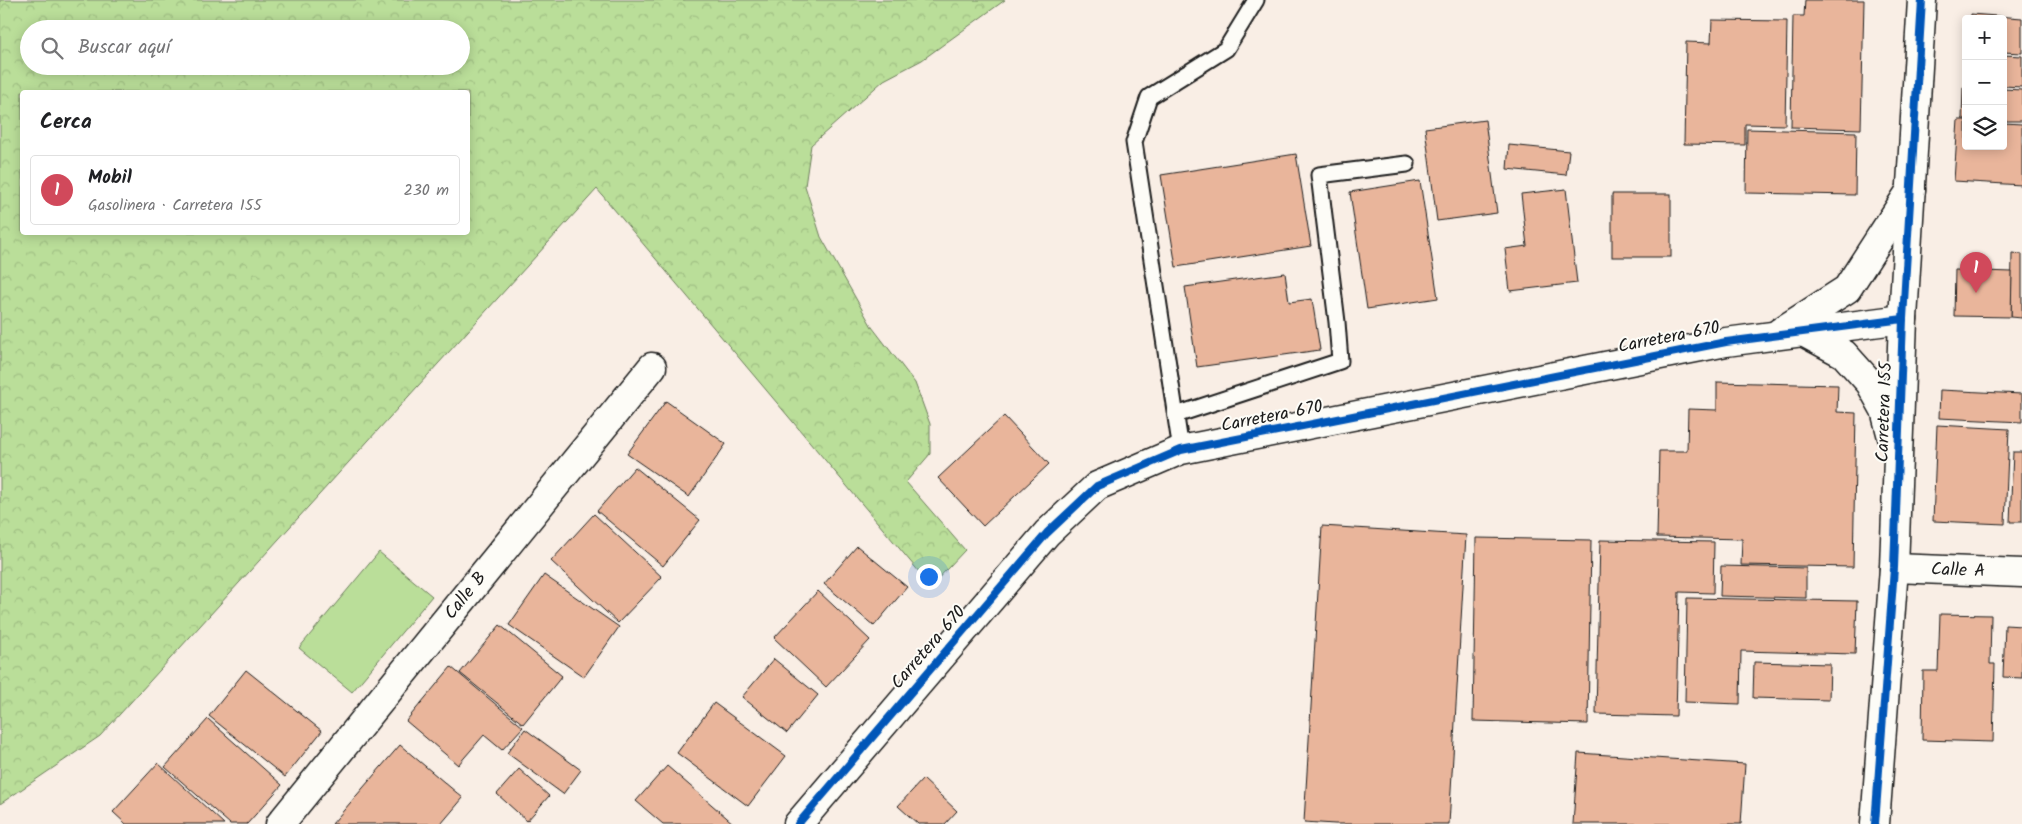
<!DOCTYPE html>
<html lang="es">
<meta charset="utf-8">
<style>
body{margin:0;font-family:Kalam,sans-serif;background:#f6f6f6;color:#202124}
.controls{position:absolute;right:15px;top:15px;display:grid;overflow:hidden;border-radius:5px;box-shadow:0 2px 12px #0003}
.controls button{width:45px;height:45px;display:grid;place-items:center;padding:0;border:0;border-bottom:1px solid #e0e0e0;background:#fff;color:#202124;font:25px sans-serif}
.you{position:absolute;left:928px;top:576px;width:18px;height:18px;margin:-12px;border:4px solid #fff;border-radius:50%;background:#1a73e8;box-shadow:0 0 0 8px #1a73e833}
.badge{display:grid;place-items:center;width:32px;height:32px;border-radius:50%;background:#d1495b;color:#fff;font-size:16px;font-weight:700}
.pin{position:absolute;translate:-50% -41px;filter:drop-shadow(0 1px 2px #0008)}
.pin::after{content:'';position:absolute;top:26px;width:18px;height:15px;background:inherit;clip-path:polygon(0 0,100% 0,50% 100%)}
.list{margin:0;padding:0;list-style:none}
h2{display:flex;justify-content:space-between;align-items:center;height:65px;margin:0;padding:0 20px;font-size:21px}
h2 small{font-size:16px;font-weight:400;color:#757577}
.list li{display:grid;grid-template-columns:32px 1fr auto;gap:15px;align-items:center;box-sizing:border-box;height:70px;margin:0 10px 10px;padding:0 10px;border:1px solid #e0e0e0;border-radius:5px}
.list b{display:block;font-size:19px;white-space:nowrap}
.list p{margin:0;font-size:16px;white-space:nowrap;color:#757577}
.list em{font-size:16px;font-style:normal;color:#757577}
.icon{flex:none;width:28px;height:28px;fill:none;stroke:currentColor;stroke-width:2;stroke-linecap:round;stroke-linejoin:round}
.map{position:relative;flex:none;width:2022px;height:824px;overflow:hidden}
.search{position:absolute;background:#fff;box-shadow:0 2px 12px #0003;left:20px;top:20px;width:450px;height:55px;display:flex;align-items:center;gap:12px;box-sizing:border-box;padding:0 18px;border-radius:28px;color:#757577;font-size:19px}
.panel{position:absolute;background:#fff;box-shadow:0 2px 12px #0003;left:20px;top:90px;width:450px;height:145px;border-radius:5px}
.map>svg:first-child{display:block}
.forest{fill:url(#forest-crowns);stroke:#6b7d5a;fill-rule:evenodd}
.pitch{fill:#bade99;stroke:#6b7d5a}
.building{fill:#e9b59b;stroke:#1c1c1c}
.lines{fill:none;stroke-linecap:round;stroke-linejoin:round}
.lane-casing{stroke:#1c1c1c;stroke-width:19}
.street-casing{stroke:#1c1c1c;stroke-width:31}
.secondary-casing{stroke:#1c1c1c;stroke-width:31}
.lane{stroke:#fdfcf7;stroke-width:15}
.street{stroke:#fdfcf7;stroke-width:28}
.secondary{stroke:#fdfcf7;stroke-width:28}
.cycleway-casing{stroke:#fdfcf7;stroke-width:11}
.cycleway{stroke:#0057b8;stroke-width:8}
.labels{text-anchor:middle;dominant-baseline:central;stroke-width:4;stroke-linejoin:round;paint-order:stroke}
.street-label{font-size:18px;fill:#1c1c1c;stroke:#fdfcf7}
</style>
<div class="map">
<svg width="2022" height="824" viewBox="0 0 2022 824">
<defs>
<pattern id="forest-crowns" width="20" height="18" patternUnits="userSpaceOnUse" patternTransform="scale(1.25)"><rect width="20" height="18" fill="#bade99"/><path d="M2 6a3 3 0 1 1 6 0M12 15a3 3 0 1 1 6 0" fill="none" stroke="#9fbe83"/></pattern>
</defs>
<rect width="100%" height="100%" fill="#f9eee5"/>
<filter id="ink" filterUnits="userSpaceOnUse"><feTurbulence type="fractalNoise" baseFrequency=".02" numOctaves="2"/><feDisplacementMap in="SourceGraphic" scale="10" xChannelSelector="R" yChannelSelector="G"/><feConvolveMatrix kernelMatrix="1 2 1 2 8 2 1 2 1" color-interpolation-filters="sRGB"/></filter>
<g filter="url(#ink)">
<path class="forest" d="M0,0H1005L922,60L884,80L811,145L805,186L821,237L872,327L915,383L930,424V454L906,482L965,550L931,586L597,189L100,736L0,804ZM29,29H461V66H29ZM22,92H468V232H22Z"/>
<polygon class="pitch" points="379,552 432,596 352,692 299,648"/>
<g class="building">
<polygon points="1805,0 1864,0 1861,129 1791,127 1793,16 1804,16"/>
<polygon points="1971,14 2022,18 2022,53 2003,52 2003,19 1971,19"/>
<polygon points="1712,20 1787,21 1785,125 1745,124 1745,145 1684,144 1686,42 1711,43"/>
<polygon points="2003,55 2022,56 2022,87 2003,86"/>
<polygon points="1963,87 1966,87 1966,119 1962,119"/>
<polygon points="2003,89 2022,90 2022,121 2003,121"/>
<polygon points="1485,120 1497,213 1437,221 1425,128"/>
<polygon points="1958,120 1966,120 1966,146 2003,146 2003,123 2022,124 2022,185 1954,181"/>
<polygon points="1747,129 1856,132 1855,195 1746,193"/>
<polygon points="1509,145 1569,151 1566,175 1507,169"/>
<polygon points="1296,154 1311,246 1176,267 1161,175"/>
<polygon points="1420,181 1438,298 1367,309 1350,192"/>
<polygon points="1566,189 1577,283 1510,291 1505,249 1527,246 1521,194"/>
<rect x="1612" y="194" width="59" height="63"/>
<polygon points="2012,253 2022,254 2022,318 2011,317"/>
<polygon points="1955,270 2012,272 2011,317 1954,316"/>
<polygon points="1285,273 1289,302 1312,299 1320,350 1197,367 1185,287"/>
<polygon points="1717,382 1838,385 1837,412 1856,413 1853,567 1741,565 1742,539 1657,537 1659,451 1687,451 1688,409 1717,410"/>
<polygon points="1940,390 2022,394 2022,422 1939,418"/>
<polygon points="666,401 726,444 689,497 627,454"/>
<polygon points="1004,416 1049,464 983,526 938,478"/>
<polygon points="1937,425 2009,429 2005,524 1933,521"/>
<polygon points="2013,452 2022,452 2022,522 2010,522"/>
<polygon points="635,467 700,520 663,566 597,511"/>
<polygon points="594,514 662,577 618,623 551,561"/>
<polygon points="1322,526 1466,535 1449,824 1335,824 1304,822"/>
<polygon points="1476,538 1591,540 1588,724 1473,721"/>
<polygon points="1600,540 1714,542 1713,593 1679,592 1676,716 1596,714"/>
<polygon points="857,546 907,587 874,626 824,584"/>
<polygon points="1721,566 1806,568 1806,598 1720,596"/>
<polygon points="544,575 619,627 584,677 509,625"/>
<polygon points="818,591 870,640 826,687 774,638"/>
<polygon points="1687,598 1857,601 1855,654 1741,651 1740,704 1685,702"/>
<polygon points="1940,614 1991,615 1990,664 1995,664 1993,742 1922,740 1923,671 1938,671"/>
<polygon points="500,625 562,676 523,724 460,673"/>
<polygon points="2005,625 2022,626 2022,678 2003,677"/>
<polygon points="774,659 818,695 787,733 742,697"/>
<polygon points="1754,662 1830,664 1829,700 1753,698"/>
<polygon points="451,667 523,727 502,750 484,735 458,765 406,721"/>
<polygon points="246,670 322,731 285,777 209,716"/>
<polygon points="714,703 786,756 748,806 677,753"/>
<polygon points="208,719 282,785 247,824 230,824 165,767"/>
<polygon points="525,729 581,770 563,794 507,753"/>
<polygon points="400,745 463,798 441,824 332,824"/>
<polygon points="1578,753 1745,764 1741,824 1573,824"/>
<polygon points="158,763 224,824 126,824 113,812"/>
<polygon points="667,766 734,824 663,824 636,801"/>
<polygon points="519,769 549,796 527,821 497,794"/>
<polygon points="923,779 957,811 945,824 918,824 898,806"/>
</g>
<g class="lines">
<defs>
<g id="lane">
<polyline points="1176,415 1340,361 1337,322 1319,175 1407,164"/>
<polyline points="1181,450 1134,142 1149,97 1226,49 1256,0"/>
</g>
<g id="street">
<polyline points="1894,568 2022,573"/>
<polyline points="280,824 652,367"/>
</g>
<g id="secondary">
<polyline points="1780,332 1847,289 1911,190"/>
<polyline points="1803,332 1844,354 1870,383 1885,410 1892,437"/>
<polyline points="798,824 1047,533 1097,486 1181,450 1726,342 1903,319"/>
<polyline points="1875,824 1894,568 1903,319 1922,0"/>
</g>
</defs>
<use href="#lane" class="lane-casing"/>
<use href="#street" class="street-casing"/>
<use href="#secondary" class="secondary-casing"/>
<use href="#lane" class="lane"/>
<use href="#street" class="street"/>
<use href="#secondary" class="secondary"/>
<defs>
<g id="cycleway">
<polyline points="798,824 1047,533 1097,486 1181,450 1726,342 1903,319"/>
<polyline points="1875,824 1894,568 1903,319 1922,0"/>
</g>
</defs>
<use href="#cycleway" class="cycleway-casing"/>
<use href="#cycleway" class="cycleway"/>
</g>
</g>
<g class="labels">
<g class="street-label">
<text transform="translate(1669 338) rotate(-11)">Carretera 670</text>
<text transform="translate(1885 412) rotate(-88)">Carretera 155</text>
<text transform="translate(1272 417) rotate(-11)">Carretera 670</text>
<text transform="translate(1958 571) rotate(2)">Calle A</text>
<text transform="translate(466 596) rotate(-51)">Calle B</text>
<text transform="translate(929 648) rotate(-49)">Carretera 670</text>
</g>
</g>
</svg>
<div class="controls">
<button>+</button>
<button>−</button>
<button><svg class="icon" aria-label="layers" viewBox="0 0 24 24"><path d="M12 4l9 5-9 5-9-5zM3 14l9 5 9-5"/></svg></button>
</div>
<div class="you"></div>
<div class="pin badge" style="left:1976px;top:293px">1</div>
<div class="search"><svg class="icon" aria-label="search" viewBox="0 0 24 24"><circle cx="10" cy="10" r="6"/><path d="M15 15l6 6"/></svg>Buscar aquí</div>
<section class="panel">
<h2>Cerca<small></small></h2>
<ul class="list">
<li><span class="badge">1</span><div><b>Mobil</b><p>Gasolinera · Carretera 155</p></div><em>230 m</em></li>
</ul>
</section>
</div>
